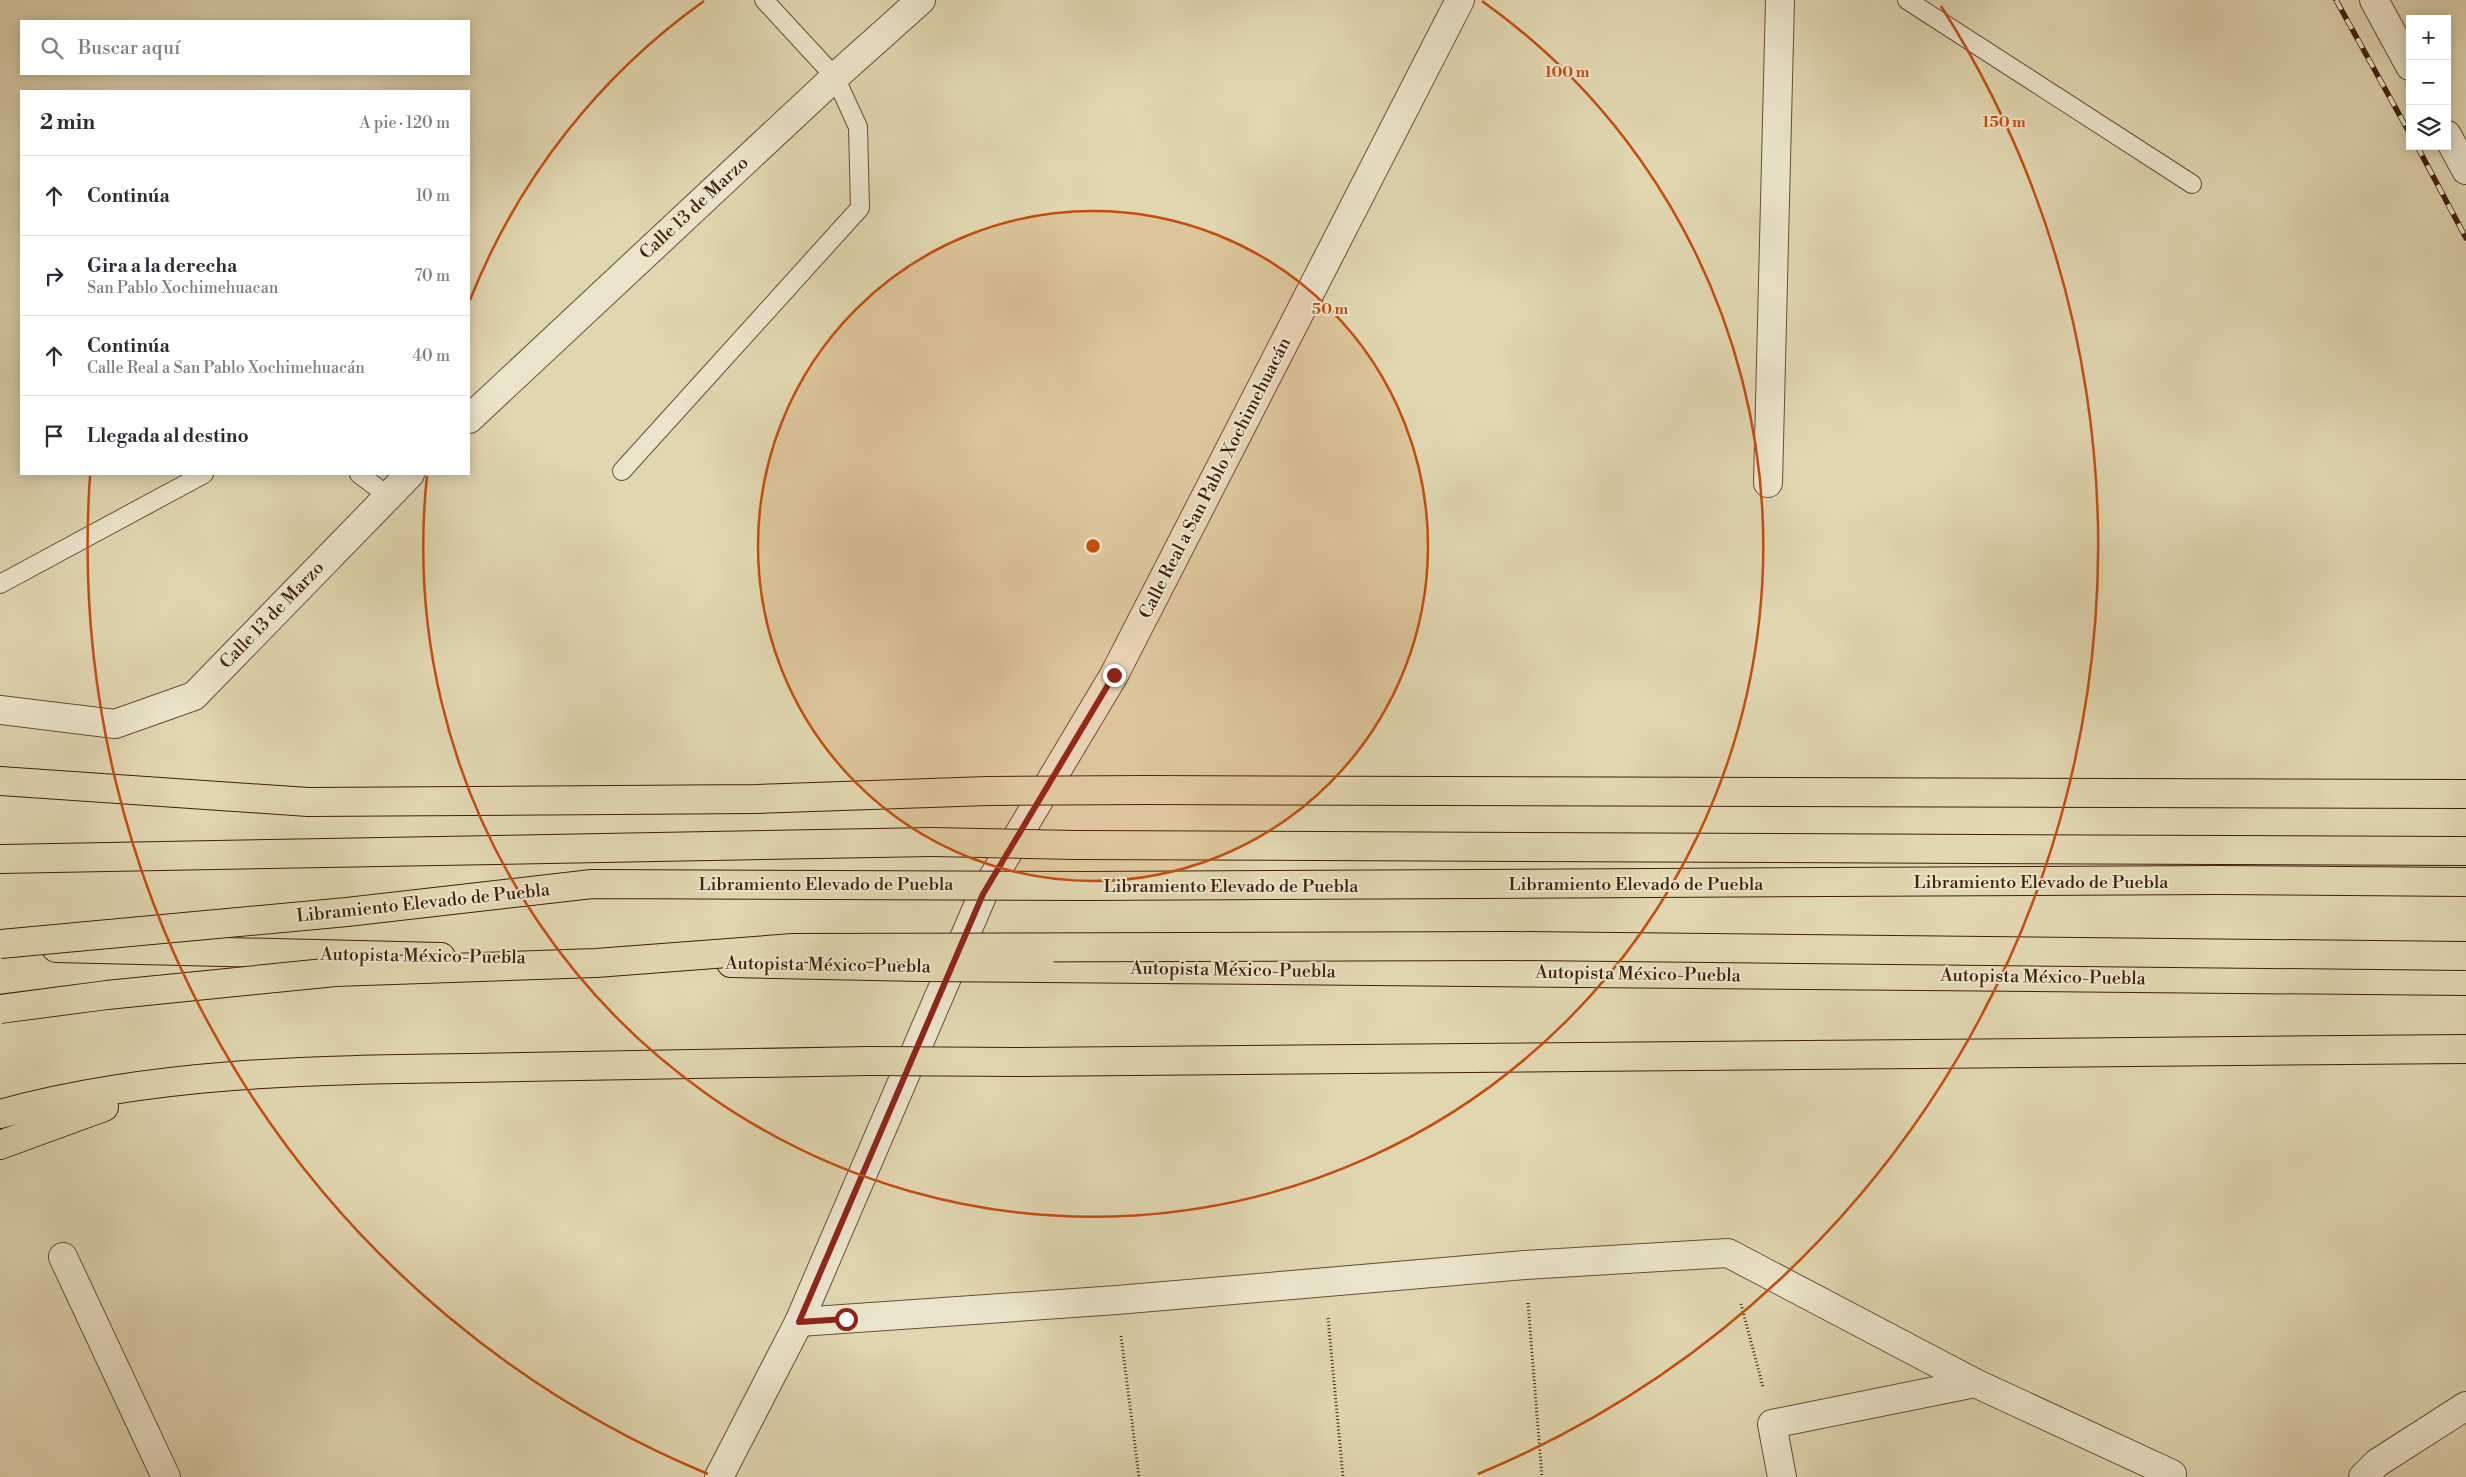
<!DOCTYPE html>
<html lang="es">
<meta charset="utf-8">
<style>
body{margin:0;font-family:"Libre Bodoni",serif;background:#f2f2f3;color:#2b2b33}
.controls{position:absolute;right:15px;top:15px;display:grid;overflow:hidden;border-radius:0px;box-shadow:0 2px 12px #0003}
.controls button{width:45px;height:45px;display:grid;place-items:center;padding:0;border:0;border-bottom:1px solid #e1e1e2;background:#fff;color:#2b2b33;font:25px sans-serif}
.stop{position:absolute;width:15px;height:15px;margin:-11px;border:4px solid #8f2418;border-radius:50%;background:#fff}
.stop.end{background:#8f2418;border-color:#fff;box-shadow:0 1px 5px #0008}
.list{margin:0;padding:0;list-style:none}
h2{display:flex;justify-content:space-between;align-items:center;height:65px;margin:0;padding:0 20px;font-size:21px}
h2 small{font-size:16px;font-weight:400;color:#7c7c81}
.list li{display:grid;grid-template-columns:32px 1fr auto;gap:15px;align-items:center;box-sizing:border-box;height:80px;padding:0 20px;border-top:1px solid #e1e1e2}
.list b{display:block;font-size:19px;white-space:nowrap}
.list p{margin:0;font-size:16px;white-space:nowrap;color:#7c7c81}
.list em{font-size:16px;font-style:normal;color:#7c7c81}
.icon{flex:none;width:28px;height:28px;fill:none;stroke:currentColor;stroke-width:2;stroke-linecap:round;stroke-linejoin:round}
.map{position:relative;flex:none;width:2466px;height:1477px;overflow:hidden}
.search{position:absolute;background:#fff;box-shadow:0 2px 12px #0003;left:20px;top:20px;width:450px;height:55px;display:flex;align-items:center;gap:12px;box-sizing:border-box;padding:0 18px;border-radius:0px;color:#7c7c81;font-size:19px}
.panel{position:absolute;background:#fff;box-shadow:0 2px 12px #0003;left:20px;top:90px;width:450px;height:385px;border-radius:0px}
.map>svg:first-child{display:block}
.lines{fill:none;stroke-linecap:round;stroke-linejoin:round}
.service-casing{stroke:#684d35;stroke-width:20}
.minor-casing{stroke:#684d35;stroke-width:30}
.primary-casing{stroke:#401f0c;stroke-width:30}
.motorway-casing{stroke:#401f0c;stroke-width:30}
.path{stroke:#401f0c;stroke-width:3;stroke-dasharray:1 2.5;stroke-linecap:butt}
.service{stroke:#ebe4cc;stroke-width:18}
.minor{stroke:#ebe4cc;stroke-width:28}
.primary{stroke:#e0d6b0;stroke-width:28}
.motorway{stroke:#e0d6b0;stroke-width:28}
.rail-casing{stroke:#401f0c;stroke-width:5.5}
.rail{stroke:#ebe4cc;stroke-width:4;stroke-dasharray:11;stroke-linecap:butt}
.primary-bridge-casing{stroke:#401f0c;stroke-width:30;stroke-linecap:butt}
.motorway-bridge-casing{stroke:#401f0c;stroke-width:30;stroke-linecap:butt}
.primary-bridge{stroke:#e0d6b0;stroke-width:28}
.motorway-bridge{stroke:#e0d6b0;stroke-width:28}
.route{stroke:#8f2418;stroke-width:6}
.ring{fill:none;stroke:#c64d0c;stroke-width:2.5}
.labels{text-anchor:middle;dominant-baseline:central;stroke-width:4;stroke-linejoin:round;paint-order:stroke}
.street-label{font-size:18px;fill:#401f0c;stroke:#ebe4cc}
.centre{fill:#c64d0c;stroke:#ebe4cc;stroke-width:2.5}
.ring-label{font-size:15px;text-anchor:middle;font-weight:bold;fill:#c64d0c;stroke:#ebe4cc;stroke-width:4;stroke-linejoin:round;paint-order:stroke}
</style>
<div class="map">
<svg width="2466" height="1477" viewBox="0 0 2466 1477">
<rect width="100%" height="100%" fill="#e0d6b0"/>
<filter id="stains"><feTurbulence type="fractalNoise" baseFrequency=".004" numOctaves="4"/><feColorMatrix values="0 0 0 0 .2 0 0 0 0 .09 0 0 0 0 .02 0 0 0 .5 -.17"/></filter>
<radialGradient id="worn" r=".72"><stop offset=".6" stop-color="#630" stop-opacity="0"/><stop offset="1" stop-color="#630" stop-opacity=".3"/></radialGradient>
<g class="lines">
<defs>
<g id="service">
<polyline points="1907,0 2192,184"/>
<polyline points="622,471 860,208 858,127 835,77 764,0"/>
<polyline points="359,474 387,495"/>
<polyline points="0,584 204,474"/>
</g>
<g id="minor">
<polyline points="2374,0 2410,66"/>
<polyline points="2447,135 2466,170"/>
<polyline points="469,419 835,77 921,0"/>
<polyline points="1768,483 1780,0"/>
<polyline points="0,710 115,724 194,696 410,474"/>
<polyline points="63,1257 166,1477"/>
<polyline points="799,1322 1117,1300 1525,1265 1728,1253 1975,1383"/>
<polyline points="719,1477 799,1322 983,894 1114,675 1460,0"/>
<polyline points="1782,1477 1772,1424 1975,1383 2172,1474"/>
<polyline points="2363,1477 2377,1463 2466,1406"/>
</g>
<g id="primary">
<polyline points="0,781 308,802 757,799 988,791"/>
<polyline points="1146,790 2466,794"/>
<polyline points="1022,1062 2466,1049"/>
<path d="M0,1114C152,1072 313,1070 470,1068C603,1066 736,1064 869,1061"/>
<polyline points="0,1145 104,1107"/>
</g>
<g id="motorway">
<polyline points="1076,845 2466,851"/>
<polyline points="0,859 932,842"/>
<polyline points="56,948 441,957"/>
<polyline points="731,963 921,967"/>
<polyline points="1041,968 2466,981"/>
</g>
</defs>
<use href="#service" class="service-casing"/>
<use href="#minor" class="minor-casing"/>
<use href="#primary" class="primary-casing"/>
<use href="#motorway" class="motorway-casing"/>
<g class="path">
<polyline points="1528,1303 1542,1477"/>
<polyline points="1741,1304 1763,1387"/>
<polyline points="1328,1318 1343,1477"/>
<polyline points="1121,1336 1139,1477"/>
</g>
<use href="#service" class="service"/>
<use href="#minor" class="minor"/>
<use href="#primary" class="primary"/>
<use href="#motorway" class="motorway"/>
<defs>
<g id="rail">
<polyline points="2336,0 2410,134"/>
<polyline points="2417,146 2466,238"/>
</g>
</defs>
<use href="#rail" class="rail-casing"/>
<use href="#rail" class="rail"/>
<defs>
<g id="primary-bridge">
<polyline points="988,791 1146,790"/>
<polyline points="869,1061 1022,1062"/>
</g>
<g id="motorway-bridge">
<polyline points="932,842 1076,845"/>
<polyline points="0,944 347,912 592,884 1086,886 2217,880 2466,882"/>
<polyline points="921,967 1041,968"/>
<polyline points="0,1009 107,995 335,972 596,963 793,948 1514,946 2466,956"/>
</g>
</defs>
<use href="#primary-bridge" class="primary-bridge-casing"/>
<use href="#motorway-bridge" class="motorway-bridge-casing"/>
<use href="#primary-bridge" class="primary-bridge"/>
<use href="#motorway-bridge" class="motorway-bridge"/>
</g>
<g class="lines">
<polyline class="route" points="846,1319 799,1322 983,894 1114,675"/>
</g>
<circle cx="1093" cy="546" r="335" fill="#c64d0c" fill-opacity=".12"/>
<g class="ring">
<circle cx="1093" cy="546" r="335"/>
<path d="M470 300A670 670 0 0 1 704 1M1482 1A670 670 0 1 1 427 476"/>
<path d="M708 1474A1005 1005 0 0 1 90 476M1941 6A1005 1005 0 0 1 1478 1474"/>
</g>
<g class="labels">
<g class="street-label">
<text transform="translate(694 208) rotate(-43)">Calle 13 de Marzo</text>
<text transform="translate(1215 478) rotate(-63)">Calle Real a San Pablo Xochimehuacán</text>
<text transform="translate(272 615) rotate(-46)">Calle 13 de Marzo</text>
<text x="2041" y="882">Libramiento Elevado de Puebla</text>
<text x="826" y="884">Libramiento Elevado de Puebla</text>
<text x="1636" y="884">Libramiento Elevado de Puebla</text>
<text x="1231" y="886">Libramiento Elevado de Puebla</text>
<text transform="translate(423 903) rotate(-6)">Libramiento Elevado de Puebla</text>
<text transform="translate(423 956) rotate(1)">Autopista México-Puebla</text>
<text transform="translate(828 965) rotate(1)">Autopista México-Puebla</text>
<text transform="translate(1233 970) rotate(1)">Autopista México-Puebla</text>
<text transform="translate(1638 974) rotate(1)">Autopista México-Puebla</text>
<text transform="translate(2043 977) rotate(1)">Autopista México-Puebla</text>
</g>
</g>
<circle cx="1093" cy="546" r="8" class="centre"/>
<g class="ring-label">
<text x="1567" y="77">100 m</text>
<text x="2004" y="127">150 m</text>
<text x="1330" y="314">50 m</text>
</g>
<rect width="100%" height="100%" filter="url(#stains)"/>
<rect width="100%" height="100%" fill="url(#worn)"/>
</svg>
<div class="controls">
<button>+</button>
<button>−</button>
<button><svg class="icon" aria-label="layers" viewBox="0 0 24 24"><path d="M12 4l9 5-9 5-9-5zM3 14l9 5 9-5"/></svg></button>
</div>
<div class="stop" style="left:846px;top:1319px"></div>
<div class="stop end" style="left:1114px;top:675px"></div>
<div class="search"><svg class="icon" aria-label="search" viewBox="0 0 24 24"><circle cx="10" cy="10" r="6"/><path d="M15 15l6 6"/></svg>Buscar aquí</div>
<section class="panel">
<h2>2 min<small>A pie · 120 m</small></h2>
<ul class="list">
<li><svg class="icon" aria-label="ahead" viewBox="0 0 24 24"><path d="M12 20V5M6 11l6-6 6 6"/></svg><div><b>Continúa</b></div><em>10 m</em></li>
<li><svg class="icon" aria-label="right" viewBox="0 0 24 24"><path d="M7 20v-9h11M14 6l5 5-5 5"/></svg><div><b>Gira a la derecha</b><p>San Pablo Xochimehuacan</p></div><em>70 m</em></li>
<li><svg class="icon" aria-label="ahead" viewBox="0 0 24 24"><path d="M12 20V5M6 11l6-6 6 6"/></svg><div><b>Continúa</b><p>Calle Real a San Pablo Xochimehuacán</p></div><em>40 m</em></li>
<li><svg class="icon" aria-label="arrive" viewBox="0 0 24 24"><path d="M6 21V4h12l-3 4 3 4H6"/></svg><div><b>Llegada al destino</b></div></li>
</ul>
</section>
</div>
